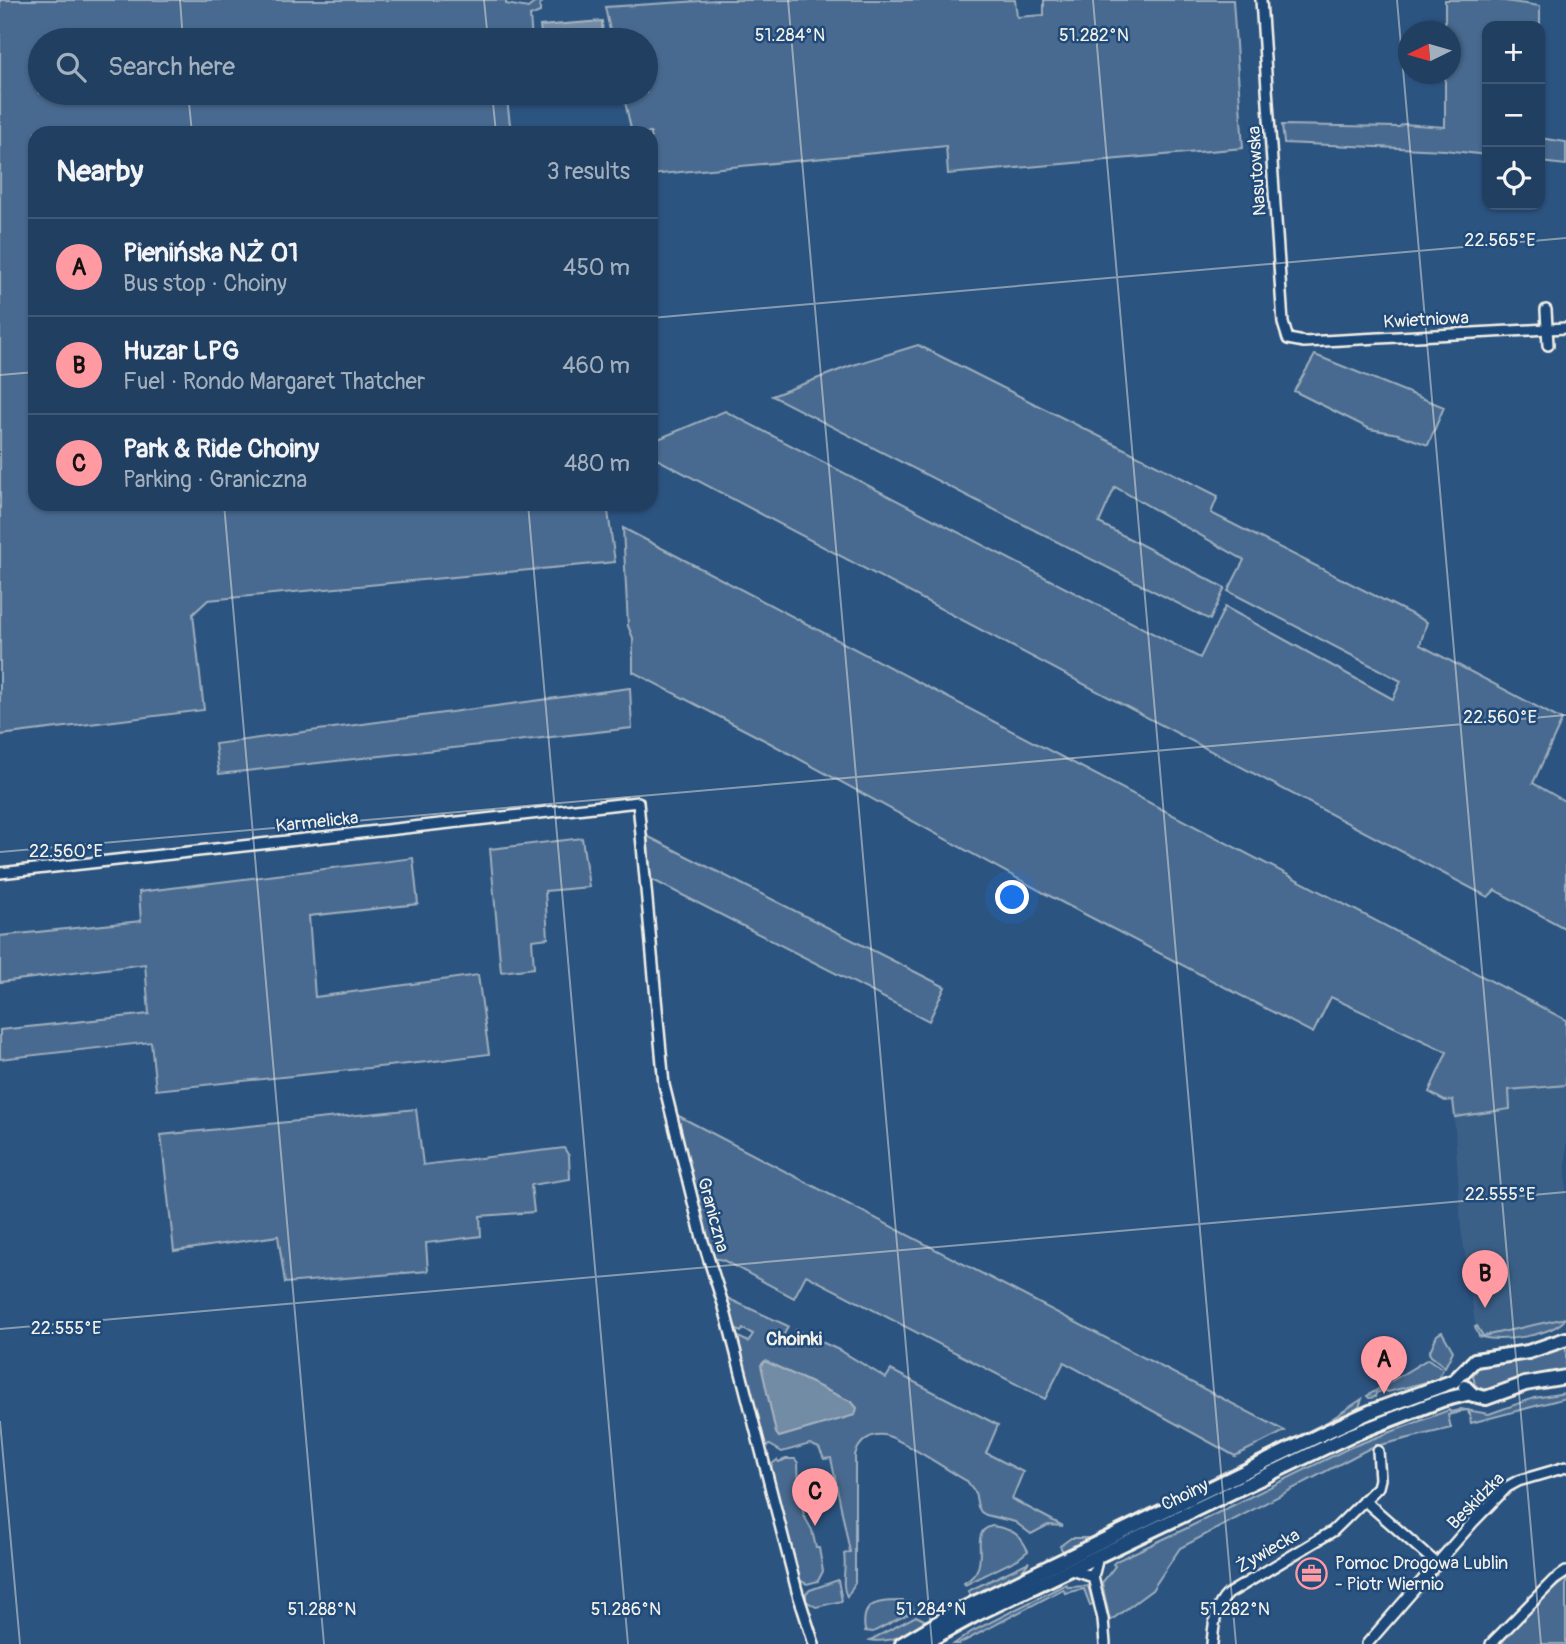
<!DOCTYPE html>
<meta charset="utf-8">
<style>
body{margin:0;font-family:Pangolin,sans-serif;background:#2d4a6a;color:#f1f3f6}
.controls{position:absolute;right:21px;top:21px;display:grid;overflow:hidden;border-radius:14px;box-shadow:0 2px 5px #0004}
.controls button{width:63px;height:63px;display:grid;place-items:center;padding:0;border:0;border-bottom:2px solid #3e5876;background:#213f61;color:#f1f3f6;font:35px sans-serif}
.compass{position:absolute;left:1398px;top:21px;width:63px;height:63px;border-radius:50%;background:#213f61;box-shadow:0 2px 5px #0004;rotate:265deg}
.you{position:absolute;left:1013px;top:898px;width:24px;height:24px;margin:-18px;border:5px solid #fff;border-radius:50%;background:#1a73e8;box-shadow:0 0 0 10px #1a73e833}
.badge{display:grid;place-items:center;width:46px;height:46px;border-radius:50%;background:#ff9aa2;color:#111;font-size:23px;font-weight:700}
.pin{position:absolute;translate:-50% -58px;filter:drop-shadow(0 2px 4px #0008)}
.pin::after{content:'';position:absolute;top:37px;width:24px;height:21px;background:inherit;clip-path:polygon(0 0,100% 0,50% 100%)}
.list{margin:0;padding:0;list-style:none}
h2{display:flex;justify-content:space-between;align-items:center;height:91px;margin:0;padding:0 28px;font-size:30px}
h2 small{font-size:23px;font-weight:400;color:#a2afbd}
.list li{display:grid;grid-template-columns:46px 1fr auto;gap:21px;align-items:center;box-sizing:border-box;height:98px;padding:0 28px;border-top:2px solid #3e5876}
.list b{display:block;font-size:26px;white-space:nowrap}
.list p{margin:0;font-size:23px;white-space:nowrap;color:#a2afbd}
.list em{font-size:23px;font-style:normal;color:#a2afbd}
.icon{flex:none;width:38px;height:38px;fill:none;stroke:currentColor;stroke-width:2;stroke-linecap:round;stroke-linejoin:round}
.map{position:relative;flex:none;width:1566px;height:1644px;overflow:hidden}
.search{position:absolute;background:#213f61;box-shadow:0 2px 5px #0004;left:28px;top:28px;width:630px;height:77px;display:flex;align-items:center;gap:18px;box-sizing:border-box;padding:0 24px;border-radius:38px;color:#a2afbd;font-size:26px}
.panel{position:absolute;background:#213f61;box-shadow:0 2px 5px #0004;left:28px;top:126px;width:630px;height:385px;border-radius:21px}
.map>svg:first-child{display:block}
.built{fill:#3b6088}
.green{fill:#496b90;stroke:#9eaebc;stroke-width:2}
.water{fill:#738ca6;stroke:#a7b4c0;stroke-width:2}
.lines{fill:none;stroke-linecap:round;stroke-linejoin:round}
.street-casing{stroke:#f4f1e8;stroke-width:14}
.secondary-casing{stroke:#f4f1e8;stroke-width:18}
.street{stroke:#1f4a7a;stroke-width:9}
.secondary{stroke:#1f4a7a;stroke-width:12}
.ticks{fill:none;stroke:#f4f1e8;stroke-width:2;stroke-opacity:0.45}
.labels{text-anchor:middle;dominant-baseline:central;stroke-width:5;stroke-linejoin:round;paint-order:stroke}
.street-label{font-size:18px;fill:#f4f1e8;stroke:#1f4a7a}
.poi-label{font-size:18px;fill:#f4f1e8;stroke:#1f4a7a;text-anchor:start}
.neighbourhood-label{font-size:19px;font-weight:bold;fill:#f4f1e8;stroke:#1f4a7a}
.ticks-label{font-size:18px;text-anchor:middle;fill:#f4f1e8;stroke:#1f4a7a;stroke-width:5;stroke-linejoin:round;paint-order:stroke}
</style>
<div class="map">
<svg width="1566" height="1644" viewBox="0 0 1566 1644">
<rect width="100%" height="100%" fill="#2c5481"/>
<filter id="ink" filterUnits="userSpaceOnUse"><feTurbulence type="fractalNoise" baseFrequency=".0143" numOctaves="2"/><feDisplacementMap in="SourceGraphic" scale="14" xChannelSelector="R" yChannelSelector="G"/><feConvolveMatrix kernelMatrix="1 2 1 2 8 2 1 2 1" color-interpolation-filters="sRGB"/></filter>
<g filter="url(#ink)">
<polygon class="built" points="1566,1086 1566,1318 1483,1336 1475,1323 1461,1227 1453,1096"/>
<g class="green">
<polygon points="0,0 506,0 506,4 528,8 538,0 546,0 540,4 540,12 530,16 532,40 40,40 40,93 536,94 507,99 511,133 35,133 35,504 607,504 615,562 208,600 193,614 204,710 0,735"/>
<polygon points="716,0 1015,0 1017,17 1044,15 1044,0 1233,0 1243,148 948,174 946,146 651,175 651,133 632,133 623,93 646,93 646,40 612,40 605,7"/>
<polygon points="1445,0 1498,0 1540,6 1540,26 1487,26 1487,155 1445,150 1284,143 1282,125 1399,127 1403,124 1445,127 1445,74 1450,74 1450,32 1445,31"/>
<polygon points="1540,138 1566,142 1566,165 1540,162"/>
<polygon points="918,345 1218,496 1211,513 1427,622 1420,645 1562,720 1533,783 1566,802 1566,929 1495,890 1488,897 651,456 651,442 725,411 1200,658 1225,607 1393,699 1401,681 1228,591 1244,560 1115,487 1099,523 1225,588 1210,620 772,396 850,366"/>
<polygon points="1315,355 1444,407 1428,445 1398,434 1370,429 1294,391"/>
<polygon points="623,528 1566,1020 1566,1085 1509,1090 1510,1109 1455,1117 1453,1100 1445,1101 1429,1092 1447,1052 1331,997 1313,1033 1044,893 770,743 633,672 633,638 628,626"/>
<polygon points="630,688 632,728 219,774 215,744"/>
<polygon points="647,836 945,987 929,1021 651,879"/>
<polygon points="582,838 589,887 545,891 548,938 532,940 534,968 501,972 490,849"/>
<polygon points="413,858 418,904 309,916 315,997 478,975 489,1054 427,1062 156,1090 151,1042 0,1059 0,1030 149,1014 145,964 0,982 0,936 141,921 139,892"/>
<polygon points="416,1109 423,1165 564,1148 569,1156 570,1179 531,1185 534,1212 480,1216 481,1236 426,1243 428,1271 285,1283 278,1236 174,1251 161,1135"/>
<polygon points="671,1112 1285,1431 1235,1456 1064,1362 1045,1399 806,1275 794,1298 723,1260 713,1258"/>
<path d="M727,1298L788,1326L780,1343L787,1347L796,1330L841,1351L886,1378L891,1370L998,1425L986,1453L1023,1472L1012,1499L1063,1526L1048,1525L1031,1534L1015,1522L986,1515L981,1512L978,1507L975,1492L967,1481C952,1473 897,1436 884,1435C870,1433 859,1442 855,1455V1583L847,1597C840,1583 847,1570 844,1554L850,1552L831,1458L824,1459L819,1448L810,1444L782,1452L770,1445L764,1446L735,1335L748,1342L753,1334L743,1329L741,1332L733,1328L726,1302Z"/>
<path d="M1566,1318C1555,1335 1499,1344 1479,1336L1475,1327L1477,1326L1483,1336Z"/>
<polygon points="1442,1332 1453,1351 1445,1367 1431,1356 1429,1353 1437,1335"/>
<polygon points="1566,1346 1566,1370 1516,1380 1488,1391 1483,1390 1475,1385 1473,1375 1481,1365 1519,1361"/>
<polygon points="1428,1359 1443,1369 1438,1379 1388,1392 1384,1390 1376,1393 1375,1397 1369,1398 1367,1396"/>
<polygon points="1566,1393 1566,1398 1471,1423 1468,1410 1462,1411 1461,1409 1489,1414 1534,1398"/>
<polygon points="1362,1399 1359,1407 1343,1418 1064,1554 1060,1546 1071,1538 1089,1538 1327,1422"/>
<polygon points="1449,1410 1450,1412 1460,1410 1460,1412 1448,1415 1451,1428 1372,1447 1180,1548 1152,1590 1110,1621 1102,1583 1115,1566 1113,1564 1116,1561 1185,1529 1351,1447"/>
<polygon points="786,1459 795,1459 798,1463 799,1487 804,1516 812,1530 816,1548 819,1548 823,1571 818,1581 807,1584 799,1580 770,1469 772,1464 777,1460 779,1462"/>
<path d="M992,1526C1011,1529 1020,1533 1028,1551L1018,1559L965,1585L964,1583C996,1565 965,1533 992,1526Z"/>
<polygon points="1029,1562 1019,1575 976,1596 974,1594 970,1595 968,1591"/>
<polygon points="1566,1579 1566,1644 1500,1644 1547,1594"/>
<polygon points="838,1580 842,1601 816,1607 806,1601 806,1593 810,1590"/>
<polygon points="1066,1584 1068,1587 1088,1586 1093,1604 1090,1605 1084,1589 1065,1593 1063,1589 959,1644 954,1644 971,1632"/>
<path d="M903,1601L904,1603L910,1602L914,1611L873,1632L865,1631C860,1601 879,1601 903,1601Z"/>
<path d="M916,1616L926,1621C909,1633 892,1644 870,1640Z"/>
</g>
<g class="water">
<polygon points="602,21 603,40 542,40 540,26"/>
<polygon points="765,1361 852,1402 857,1408 855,1415 779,1437 776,1433 761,1365"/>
</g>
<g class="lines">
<defs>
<g id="street">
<polyline points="1261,0 1283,323 1288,339 1304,342 1566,328"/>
<polyline points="1546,310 1548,345"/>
<polyline points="0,873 638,802 664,1085 702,1238 724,1307 797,1591 814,1644"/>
<polyline points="1364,1500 1437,1564"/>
<polyline points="1098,1557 1093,1577 1103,1619 1105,1644"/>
<polyline points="1072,1570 1093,1577"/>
<path d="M1212,1644C1214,1624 1214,1608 1228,1594L1333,1531L1378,1487L1380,1479L1378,1451"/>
<polyline points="1367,1644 1474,1521 1507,1487 1518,1481 1566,1467"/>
<polyline points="1491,1644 1554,1580 1566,1572"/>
</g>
<g id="secondary">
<polyline points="1465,1387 1473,1395 1486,1398 1525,1384 1566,1377"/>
<polyline points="902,1644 956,1612 1328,1431 1370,1412 1454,1381 1475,1360 1528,1352 1566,1339"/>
<polyline points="922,1644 977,1614 1351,1435 1442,1400 1471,1393"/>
</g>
</defs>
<use href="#street" class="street-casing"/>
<use href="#secondary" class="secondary-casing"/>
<use href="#street" class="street"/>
<use href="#secondary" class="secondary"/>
</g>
</g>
<path class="ticks" d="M180,0L183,40M484,0L488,40M788,0L932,1644M1093,0L1236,1644M1397,0L1541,1644M188,93L192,133M492,93L496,133M651,318L1566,238M0,375L35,372M224,504L324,1644M528,504L628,1644M0,852L1566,715M0,1329L1566,1192M0,1421L20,1644"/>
<defs>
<symbol id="office-ring" viewBox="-11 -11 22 22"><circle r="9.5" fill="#1f4a7a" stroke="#ff9aa2" stroke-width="1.5"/><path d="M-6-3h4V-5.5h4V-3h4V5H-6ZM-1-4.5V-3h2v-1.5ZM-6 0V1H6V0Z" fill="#ff9aa2"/></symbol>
</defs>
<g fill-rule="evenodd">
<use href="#office-ring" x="1294" y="1556" width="35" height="35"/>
</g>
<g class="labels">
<g class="street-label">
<text transform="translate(1257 171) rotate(-94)">Nasutowska</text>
<text transform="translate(1426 320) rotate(-3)">Kwietniowa</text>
<text transform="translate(317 822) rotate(-6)">Karmelicka</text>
<text transform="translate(713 1215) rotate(75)">Graniczna</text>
<text transform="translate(1185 1495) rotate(-26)">Choiny</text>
<text transform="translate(1476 1501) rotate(-45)">Beskidzka</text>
<text transform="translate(1268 1551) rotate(-30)">Żywiecka</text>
</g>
<g class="poi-label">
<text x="1335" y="1563">Pomoc Drogowa Lublin<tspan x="1335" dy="21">- Piotr Wiernio</tspan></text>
</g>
<g class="neighbourhood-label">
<text x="794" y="1339">Choinki</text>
</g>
</g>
<g class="ticks-label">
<text x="790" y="41">51.284°N</text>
<text x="1094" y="41">51.282°N</text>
<text x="1500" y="246">22.565°E</text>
<text x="1500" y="723">22.560°E</text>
<text x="66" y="857">22.560°E</text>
<text x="1500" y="1200">22.555°E</text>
<text x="66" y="1334">22.555°E</text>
<text x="322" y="1615">51.288°N</text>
<text x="626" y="1615">51.286°N</text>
<text x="931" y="1615">51.284°N</text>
<text x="1235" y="1615">51.282°N</text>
</g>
</svg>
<div class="controls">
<button>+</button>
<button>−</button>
<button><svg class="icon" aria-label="locate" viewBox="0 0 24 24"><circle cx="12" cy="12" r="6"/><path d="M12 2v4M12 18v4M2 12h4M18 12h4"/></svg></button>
</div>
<svg class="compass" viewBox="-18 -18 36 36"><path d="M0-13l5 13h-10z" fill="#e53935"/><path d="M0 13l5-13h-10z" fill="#a2afbd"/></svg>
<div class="you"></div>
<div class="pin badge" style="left:1384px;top:1394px">A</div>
<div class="pin badge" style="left:1485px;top:1308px">B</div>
<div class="pin badge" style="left:815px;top:1526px">C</div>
<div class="search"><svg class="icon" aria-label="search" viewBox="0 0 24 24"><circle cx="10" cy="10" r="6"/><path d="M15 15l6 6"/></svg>Search here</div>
<section class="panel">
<h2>Nearby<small>3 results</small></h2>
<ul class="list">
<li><span class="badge">A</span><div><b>Pienińska NŻ 01</b><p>Bus stop · Choiny</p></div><em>450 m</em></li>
<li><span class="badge">B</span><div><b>Huzar LPG</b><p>Fuel · Rondo Margaret Thatcher</p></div><em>460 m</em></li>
<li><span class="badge">C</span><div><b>Park &amp; Ride Choiny</b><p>Parking · Graniczna</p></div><em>480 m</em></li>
</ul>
</section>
</div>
